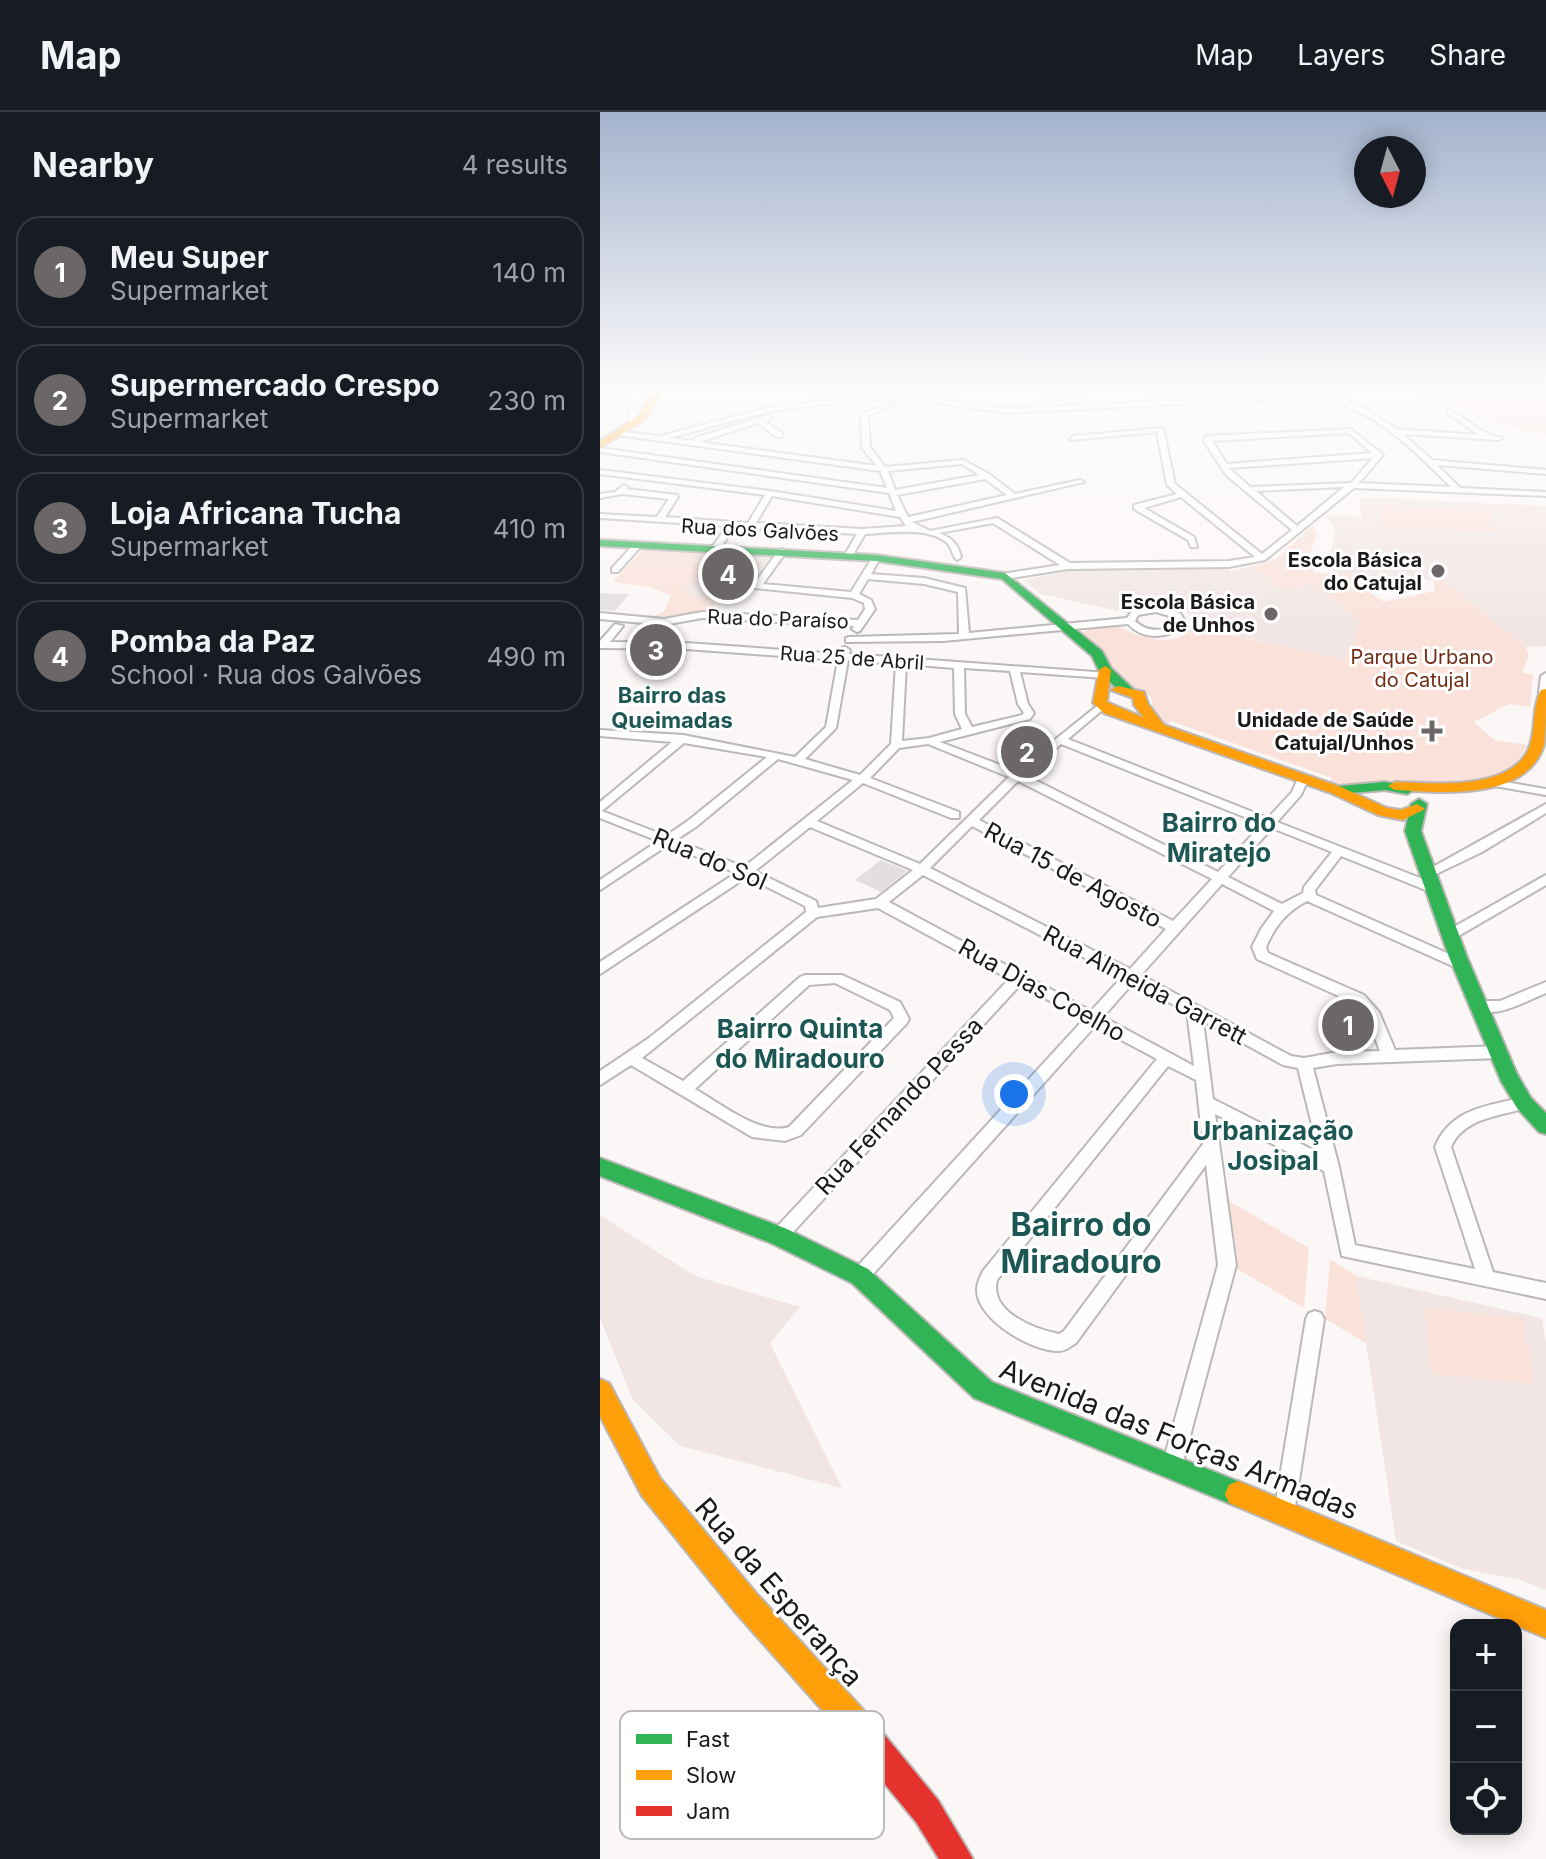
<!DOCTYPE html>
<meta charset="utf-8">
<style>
body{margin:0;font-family:Inter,sans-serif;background:#242831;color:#f1f3f6}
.controls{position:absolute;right:24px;bottom:24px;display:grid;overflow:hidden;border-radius:16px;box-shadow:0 4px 20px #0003}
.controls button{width:72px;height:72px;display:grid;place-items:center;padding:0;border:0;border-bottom:2px solid #363941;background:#171b24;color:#f1f3f6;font:40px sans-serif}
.compass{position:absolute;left:754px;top:24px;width:72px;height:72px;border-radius:50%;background:#171b24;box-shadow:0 4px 20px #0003;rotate:174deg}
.you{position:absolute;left:414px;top:982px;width:28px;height:28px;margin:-20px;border:6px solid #fff;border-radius:50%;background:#1a73e8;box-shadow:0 0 0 12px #1a73e833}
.badge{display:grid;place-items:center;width:52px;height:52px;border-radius:50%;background:#6a6766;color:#fff;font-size:26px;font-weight:700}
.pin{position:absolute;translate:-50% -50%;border:4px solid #fff;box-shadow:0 2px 8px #0006}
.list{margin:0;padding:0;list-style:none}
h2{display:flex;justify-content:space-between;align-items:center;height:104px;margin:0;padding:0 32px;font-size:34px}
h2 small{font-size:26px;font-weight:400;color:#9ea1a6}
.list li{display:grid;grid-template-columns:52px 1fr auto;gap:24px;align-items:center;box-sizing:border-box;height:112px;margin:0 16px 16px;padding:0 16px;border:2px solid #363941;border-radius:24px}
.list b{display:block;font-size:30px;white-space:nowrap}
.list p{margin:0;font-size:26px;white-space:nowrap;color:#9ea1a6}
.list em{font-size:26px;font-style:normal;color:#9ea1a6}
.icon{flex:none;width:44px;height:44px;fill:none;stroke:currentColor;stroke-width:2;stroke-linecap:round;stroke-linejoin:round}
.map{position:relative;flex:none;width:946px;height:1747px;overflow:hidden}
header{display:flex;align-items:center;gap:48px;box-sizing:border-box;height:112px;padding:0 40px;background:#171b24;border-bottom:2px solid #363941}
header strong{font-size:38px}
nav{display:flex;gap:44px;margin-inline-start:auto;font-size:28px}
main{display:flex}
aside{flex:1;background:#171b24}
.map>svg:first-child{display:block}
.built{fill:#f1e6e4}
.green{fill:#fae2da}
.building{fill:#e2dfde}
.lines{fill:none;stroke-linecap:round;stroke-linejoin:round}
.street-casing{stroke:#bbb8b7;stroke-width:4}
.fast-casing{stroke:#bbb8b7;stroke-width:4}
.slow-casing{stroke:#bbb8b7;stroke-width:4}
.jam-casing{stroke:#bbb8b7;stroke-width:4}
.street{fill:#fefefe;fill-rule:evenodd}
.fast{fill:#30b455;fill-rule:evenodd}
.slow{fill:#ff9f0a;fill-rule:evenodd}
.jam{fill:#e5322d;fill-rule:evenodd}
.poi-dot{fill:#6a6766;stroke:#fff;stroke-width:3}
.labels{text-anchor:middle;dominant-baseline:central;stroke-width:6;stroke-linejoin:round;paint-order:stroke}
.far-street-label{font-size:20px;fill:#1c1918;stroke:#fff}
.far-poi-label{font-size:20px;font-weight:bold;fill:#1c1918;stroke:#fff;text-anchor:end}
.far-park-label{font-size:20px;fill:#722d14;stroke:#fff}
.far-neighbourhood-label{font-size:22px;font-weight:bold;fill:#1d5753;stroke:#fff}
.street-label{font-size:24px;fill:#1c1918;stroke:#fff}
.neighbourhood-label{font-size:26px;font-weight:bold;fill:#1d5753;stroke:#fff}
.near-street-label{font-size:28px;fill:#1c1918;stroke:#fff}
.near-neighbourhood-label{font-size:32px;font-weight:bold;fill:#1d5753;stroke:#fff}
.key{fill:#fff;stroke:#bbbaba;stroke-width:2}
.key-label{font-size:22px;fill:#1c1918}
</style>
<header>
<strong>Map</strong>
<nav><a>Map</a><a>Layers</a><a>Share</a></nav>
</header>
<main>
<aside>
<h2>Nearby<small>4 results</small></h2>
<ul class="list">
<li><span class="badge">1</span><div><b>Meu Super</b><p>Supermarket</p></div><em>140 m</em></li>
<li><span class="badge">2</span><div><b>Supermercado Crespo</b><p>Supermarket</p></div><em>230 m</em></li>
<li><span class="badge">3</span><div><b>Loja Africana Tucha</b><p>Supermarket</p></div><em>410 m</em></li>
<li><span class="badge">4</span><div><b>Pomba da Paz</b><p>School · Rua dos Galvões</p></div><em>490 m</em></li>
</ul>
</aside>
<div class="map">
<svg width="946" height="1747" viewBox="0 0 946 1747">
<rect width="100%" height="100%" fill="#fbf7f6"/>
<g class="built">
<polygon points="759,385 946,394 946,534 926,535 844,469 733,462 728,450 736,419 726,403 762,405"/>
<polygon points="114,441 172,443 136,492 88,485 84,480"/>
<polygon points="653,454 681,478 712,472 761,509 747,548 589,514 592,507 588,501 571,493 545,488 518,499 441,482 424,468 480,457 627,456 631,459"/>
<polygon points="0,1103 95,1164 200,1195 170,1231 242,1376 80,1334 33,1288 0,1206"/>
<polygon points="756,1164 942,1206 946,1232 946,1478 918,1467 863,1457 796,1429"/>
</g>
<g class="green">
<polygon points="816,278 946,278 946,324 874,304 880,298 820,282"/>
<polygon points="778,393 890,399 897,421 780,415"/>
<path d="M713,413L717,422L710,442L714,461L760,463L762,475L784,490L835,479L833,467L844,469L926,535L929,543L922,560L933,563L930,595L909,592L874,610L894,628L927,633C907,683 825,666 784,669C773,670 764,676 753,676C745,676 736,673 728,671L732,666L571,609L566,613L555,606L550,599L553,591L550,584C541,578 529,576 521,569C504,552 508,540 484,524L483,520L490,515L515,512C533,524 576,539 592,515L747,548L761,509L712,472L681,478L653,454L676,447Z"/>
<polygon points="50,437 114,441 84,480 92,481 89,485 110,486 108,490 116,490 108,501 76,506 55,504 65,498 71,483 48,475 13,470 38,442"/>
<polygon points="629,1089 709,1136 704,1196 634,1155 638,1147"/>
<polygon points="730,1147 756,1164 766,1231 725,1207"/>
<polygon points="824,1196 922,1206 934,1272 832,1262"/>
</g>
<g class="building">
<polygon points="0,481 29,482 15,499 0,498"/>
<polygon points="281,748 307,759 281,780 255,768"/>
<polygon points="758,904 765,929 740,930 733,905"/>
</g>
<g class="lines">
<defs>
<g id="street">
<path d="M0,278C15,279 30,288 37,301L33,314L27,313L31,301L26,293L0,280Z"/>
<path d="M479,278H489L455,288L443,295L718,281L741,286L761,294L797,317L879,323L848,301L850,298L889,323L902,326L898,328L803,322L832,348L946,358V362L837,353L860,376L946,380V384L754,376L665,448L629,455L468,457L405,467L401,464L402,462L460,453L393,411L339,421C352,426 358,432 361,445L357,448C351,443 353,437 348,432C331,414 287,421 265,422L251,446L248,447L244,444L257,422L135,415L118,439L115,440L111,437L127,414L0,406V402L57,405L69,387L22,382L0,386V382L15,380L24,373L28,375L26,377L77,383L78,385L65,405L148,411L165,383L0,362V358L170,379L296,399L289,381L0,340V336L287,376L280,359L18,323L15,319L60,324L171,295L252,285L310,283L407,297L433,296L451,286ZM718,285C774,297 812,336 851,375L759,371L783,343L751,317L606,324L604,329L626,363L692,418L662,442L575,372L563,316L473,324L470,328L557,320L567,373L577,382L534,393V397L588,428L591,435H597L594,425L544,396L581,385L655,445L629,449L470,451L397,406L330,419L312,410L484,370L480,368L415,382L389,362L363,348L285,355L270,335L268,303L294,293V291L261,302L262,336L277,354L99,330L158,311L176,325H182V321L166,310L171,305L168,303L95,326V329L69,326L171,299L252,289L310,287L407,301ZM749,321L772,341L627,352L612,329ZM773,346L751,371L650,375L629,356ZM362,352L379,363L295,378L288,359ZM385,367L407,383L308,405L297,383ZM744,375L697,414L656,379ZM172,384L300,405L306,414L262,417L156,411Z"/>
<polygon points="35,431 42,433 18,460 12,460 12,456"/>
<path d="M182,437L186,440L163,472L251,480L272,446L276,443L280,446L271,462L324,466L365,476L369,521L527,506L532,499L556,494L580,501L586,511L582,517C563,526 543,528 528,512L343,529L246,530V526L249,525L359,522L358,480L324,472L268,467L259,482L271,488L275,497L260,519L257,520L252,517L254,514L102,506L64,513L0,507V501L64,507L102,500L258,508L265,497L264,491L252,486L154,476V472L179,438ZM556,500L573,505L575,513C560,520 547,520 535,509L538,503Z"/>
<path d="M15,512L23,514L10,530L86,531L239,542L242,536L245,535L250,538L249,542L508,561L509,563L504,566L420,560L428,592L434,601L430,607L340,630L416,659L502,590L507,593L506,595L468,627L668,706L692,680L699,664H707L709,666L701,683L677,710L838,773L839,776L833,780L828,779L741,744L715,778L716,783L867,850L869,853L867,856H857L707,789C686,800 675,814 666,835L668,841L764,883L779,900L795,938L899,934L904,936L906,940L904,944L899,946L737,952L713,956L739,1055L755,1133L875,1157L835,1035C851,996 888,994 924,985L929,987L932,991L929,995C903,1004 863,1005 851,1035L893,1160L946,1171V1187L742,1144L724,1059L615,1002L636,1153L582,1354L579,1361L572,1364L565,1361L562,1354L618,1153L606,1053L476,1231C471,1234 466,1239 459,1239C433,1240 377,1208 377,1178C377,1172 380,1165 383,1159L557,947L495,914L266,1170L260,1172L254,1170L251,1164L254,1158L484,907L420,873L185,1129L179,1131L173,1129L170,1124L173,1119L409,867L278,796L217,805L42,946L83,969L200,865L205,863H242L300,890L309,907L307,911L201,1023L185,1029L152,1025L31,953L0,973V959L49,926L206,800L205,794L147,765L0,862V850L136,761L68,733L0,778V768L58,729L0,706V690L72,630L0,624V618L83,623L195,645L226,615L238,548L86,537L0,536V529ZM248,548L296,552L291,632L260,663L205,647L236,616ZM306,552L354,556L355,602L362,617L329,626L302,629ZM364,556L410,559L418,592L424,601L422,603L372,615L365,602ZM84,631L167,645L89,708L66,724L2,699ZM328,632L409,665L320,752L217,709L263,671L351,706H359V700L270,666L299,636ZM461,632L662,712L618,760L425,663ZM178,647L253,668L144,755L76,728L97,714ZM418,669L612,767L573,809L379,708ZM372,714L566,817L530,857L330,756ZM210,715L313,758L276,787L218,796L216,789L155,759ZM672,716L732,740L704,775L703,781L682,792L628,765ZM323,763L522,865L491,899L289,790ZM622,772L674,799L661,817L652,835L657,847L754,891L766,903L780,939L737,940L704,946L691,944L541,863ZM235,871L290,898L294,906L189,1015C160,1024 120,991 95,977L209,873ZM533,871L587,900L594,954L503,905ZM603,909L683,953L698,956L719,1041L613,987ZM568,954L596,968L603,1032L464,1219L459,1222C434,1217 389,1200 397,1168Z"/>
<polygon points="946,561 946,583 944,583 939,580 941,564"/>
<polygon points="893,668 946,677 946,683 889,673 889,669"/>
<polygon points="946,692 946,701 882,740 832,764 824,764 822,761"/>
<polygon points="946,763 946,773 855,826 845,826 843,823 845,820"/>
<path d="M946,870V881C927,888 891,911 874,894L881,889H900Z"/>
<polygon points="715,1199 721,1201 724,1207 694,1401 691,1408 684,1411 677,1408 674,1401 706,1207 709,1201"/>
</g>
<g id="fast">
<polygon points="0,428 276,443 405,461 502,539 511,556 535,579 533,582 523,582 500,561 492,544 402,467 276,449 0,434"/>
<polygon points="785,670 812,675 814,678 807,682 785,678 740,682 733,678 740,674"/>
<polygon points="819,687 827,692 821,719 867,845 917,962 931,986 946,1001 946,1022 939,1020 917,996 901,969 849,845 805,719 811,692"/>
<polygon points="0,1046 187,1117 268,1157 392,1270 647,1373 651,1382 647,1391 638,1395 374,1286 252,1171 171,1131 0,1064"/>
</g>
<g id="slow">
<polygon points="55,278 63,278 45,307 0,336 0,329 39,303"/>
<polygon points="505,554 511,558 507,590 544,606 534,593 533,586 511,578 518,574 544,580 548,592 564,613 741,675 787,696 801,698 817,692 825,697 803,708 778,703 731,681 504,601 493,591 499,558"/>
<path d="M946,577C946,594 946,616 944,633C926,690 841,680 795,678L788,674L795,670C834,671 914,680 930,633C936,615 932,595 941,578Z"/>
<polygon points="0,1267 9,1271 60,1366 156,1481 269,1604 273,1615 269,1626 258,1630 247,1626 136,1501 42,1384 0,1304"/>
<polygon points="638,1369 946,1498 946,1526 629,1391 625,1382 629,1373"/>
</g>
<polygon id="jam" points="258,1600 269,1604 338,1688 373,1747 339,1747 316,1710 247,1626 243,1615 247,1604"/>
</defs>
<use href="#street" class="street-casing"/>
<use href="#fast" class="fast-casing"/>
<use href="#slow" class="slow-casing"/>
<use href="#jam" class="jam-casing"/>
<use href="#street" class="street"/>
<use href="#fast" class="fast"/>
<use href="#slow" class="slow"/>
<use href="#jam" class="jam"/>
</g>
<linearGradient id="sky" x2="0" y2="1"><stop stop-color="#a3b3cd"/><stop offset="0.53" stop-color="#fdfbfb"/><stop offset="1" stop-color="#fdfbfb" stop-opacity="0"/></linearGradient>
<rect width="946" height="522" fill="url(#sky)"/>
<g class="poi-dot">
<circle cx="838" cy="459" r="8"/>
<circle cx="671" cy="502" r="8"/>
<path d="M828 607h8v8h8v8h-8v8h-8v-8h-8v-8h8z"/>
</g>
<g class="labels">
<g class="far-street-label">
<text transform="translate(160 418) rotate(3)">Rua dos Galvões</text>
<text transform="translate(178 507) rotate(2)">Rua do Paraíso</text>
<text transform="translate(252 546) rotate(4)">Rua 25 de Abril</text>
</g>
<g class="far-poi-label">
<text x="822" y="448">Escola Básica<tspan x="822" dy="23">do Catujal</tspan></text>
<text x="655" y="490">Escola Básica<tspan x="655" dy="23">de Unhos</tspan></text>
<text x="814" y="608">Unidade de Saúde<tspan x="814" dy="23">Catujal/Unhos</tspan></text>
</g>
<g class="far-park-label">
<text x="822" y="545">Parque Urbano<tspan x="822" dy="23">do Catujal</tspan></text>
</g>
<g class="far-neighbourhood-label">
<text x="72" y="583">Bairro das<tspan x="72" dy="25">Queimadas</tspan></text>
</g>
<g class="street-label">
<text transform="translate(110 747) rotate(23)">Rua do Sol</text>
<text transform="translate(473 763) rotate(28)">Rua 15 de Agosto</text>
<text transform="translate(545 873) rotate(28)">Rua Almeida Garrett</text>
<text transform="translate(442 878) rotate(29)">Rua Dias Coelho</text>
<text transform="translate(299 994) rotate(-47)">Rua Fernando Pessa</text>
</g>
<g class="neighbourhood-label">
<text x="619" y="710">Bairro do<tspan x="619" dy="30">Miratejo</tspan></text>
<text x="200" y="916">Bairro Quinta<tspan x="200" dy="30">do Miradouro</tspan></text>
<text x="673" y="1018">Urbanização<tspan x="673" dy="30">Josipal</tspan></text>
</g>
<g class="near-street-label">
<text transform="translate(579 1327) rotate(22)">Avenida das Forças Armadas</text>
<text transform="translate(179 1480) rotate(49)">Rua da Esperança</text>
</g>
<g class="near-neighbourhood-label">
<text x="481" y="1112">Bairro do<tspan x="481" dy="37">Miradouro</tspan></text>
</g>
</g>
<rect x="20" y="1599" width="264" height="128" rx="12" class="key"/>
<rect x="36" y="1622" width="36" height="10" fill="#30b455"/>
<rect x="36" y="1658" width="36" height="10" fill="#ff9f0a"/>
<rect x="36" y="1694" width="36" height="10" fill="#e5322d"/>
<g class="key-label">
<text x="86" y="1635">Fast</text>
<text x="86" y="1671">Slow</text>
<text x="86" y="1707">Jam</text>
</g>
</svg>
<div class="controls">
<button>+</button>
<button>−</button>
<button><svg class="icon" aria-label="locate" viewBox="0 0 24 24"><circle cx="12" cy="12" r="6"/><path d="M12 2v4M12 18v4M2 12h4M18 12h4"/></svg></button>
</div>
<svg class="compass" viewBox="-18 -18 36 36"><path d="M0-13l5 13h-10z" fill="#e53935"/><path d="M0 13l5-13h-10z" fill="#9ea1a6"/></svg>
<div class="you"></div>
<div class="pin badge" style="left:748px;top:913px">1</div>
<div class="pin badge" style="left:427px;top:640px">2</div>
<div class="pin badge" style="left:56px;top:538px">3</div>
<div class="pin badge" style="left:128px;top:462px">4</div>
</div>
</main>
